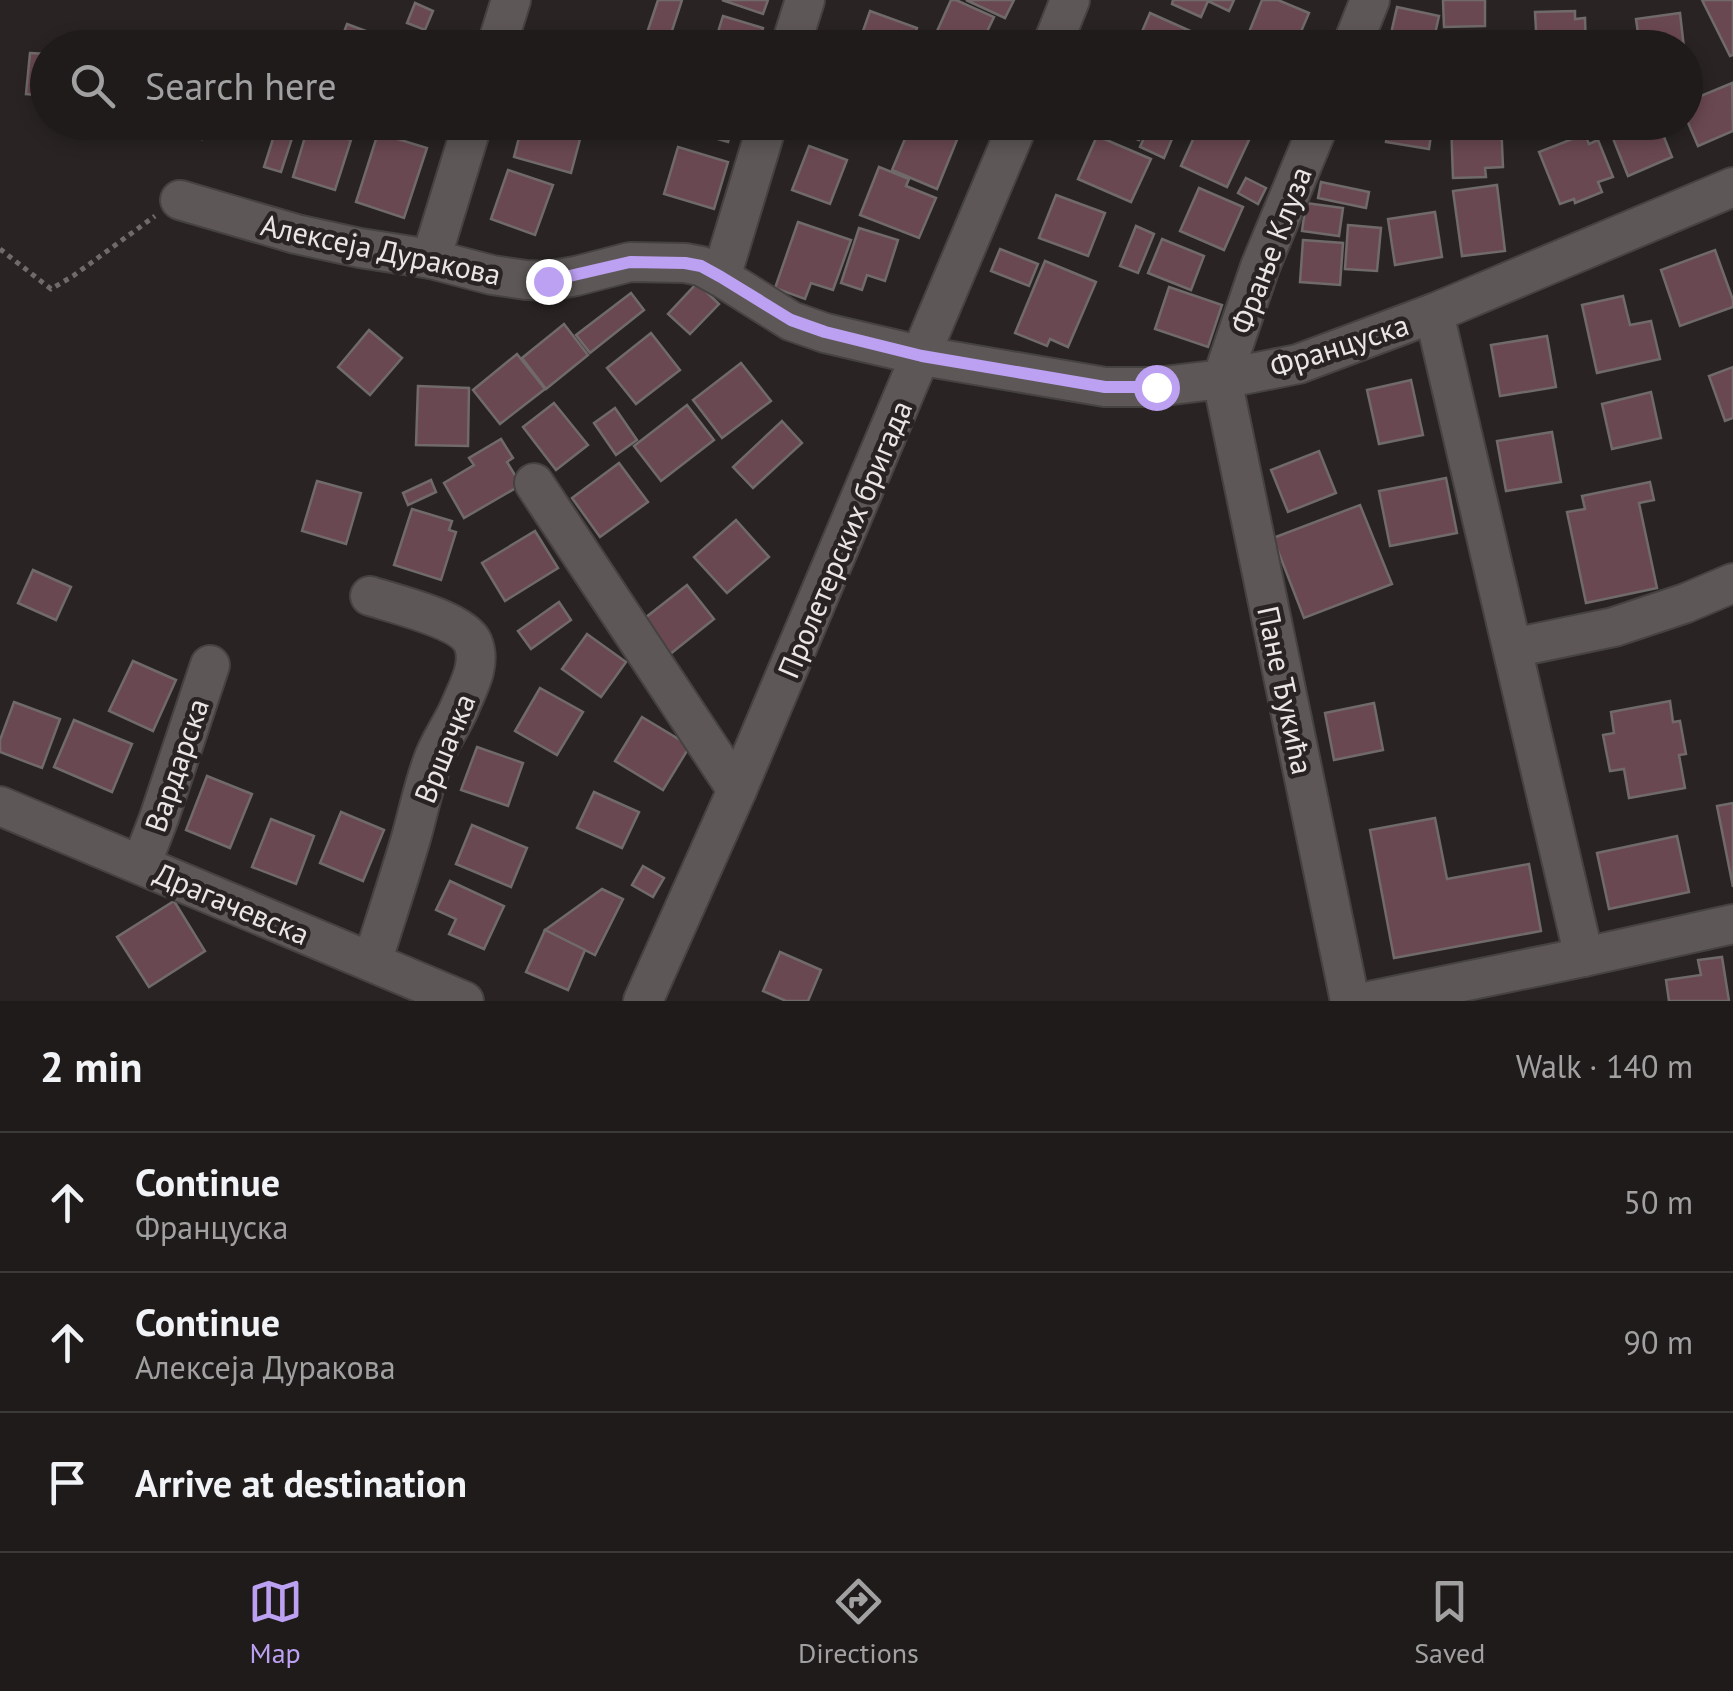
<!DOCTYPE html>
<meta charset="utf-8">
<style>
body{margin:0;font-family:"PT Sans",sans-serif;background:#2c2827;color:#f1f3f6}
.stop{position:absolute;width:30px;height:30px;margin:-22px;border:8px solid #bca0f2;border-radius:50%;background:#fff}
.stop.end{background:#bca0f2;border-color:#fff;box-shadow:0 2px 10px #0008}
.list{margin:0;padding:0;list-style:none}
h2{display:flex;justify-content:space-between;align-items:center;height:130px;margin:0;padding:0 40px;font-size:42px}
h2 small{font-size:32px;font-weight:400;color:#a1a1a2}
.list li{display:grid;grid-template-columns:65px 1fr auto;gap:30px;align-items:center;box-sizing:border-box;height:140px;padding:0 40px;border-top:2px solid #3c3939}
.list b{display:block;font-size:38px;white-space:nowrap}
.list p{margin:0;font-size:32px;white-space:nowrap;color:#a1a1a2}
.list em{font-size:32px;font-style:normal;color:#a1a1a2}
.icon{flex:none;width:55px;height:55px;fill:none;stroke:currentColor;stroke-width:2;stroke-linecap:round;stroke-linejoin:round}
.map{position:relative;flex:none;width:1733px;height:1001px;overflow:hidden}
.search{position:absolute;background:#1f1b1a;box-shadow:0 5px 15px #0003;left:30px;right:30px;top:30px;height:110px;display:flex;align-items:center;gap:25px;box-sizing:border-box;padding:0 35px;border-radius:55px;color:#a1a1a2;font-size:38px}
.sheet{height:550px;background:#1f1b1a}
nav{display:flex;justify-content:space-around;align-items:center;box-sizing:border-box;height:140px;border-top:2px solid #3c3939;background:#1f1b1a;font-size:28px;color:#a1a1a2}
nav a{display:grid;justify-items:center;gap:5px}
nav .on{color:#bca0f2}
.map>svg:first-child{display:block}
.building{fill:#6a4851;stroke:#706a6b;stroke-width:2.5}
.lines{fill:none;stroke-linecap:round;stroke-linejoin:round}
.minor-casing{stroke:#454241;stroke-width:42}
.path{stroke:#6f6b6a;stroke-width:5;stroke-dasharray:5 5;stroke-linecap:butt}
.minor{stroke:#5d5857;stroke-width:38}
.route{stroke:#bca0f2;stroke-width:12}
.labels{text-anchor:middle;dominant-baseline:central;stroke-width:9;stroke-linejoin:round;paint-order:stroke}
.street-label{font-size:30px;fill:#e9e6e5;stroke:#292423}
</style>
<div class="map">
<svg width="1733" height="1001" viewBox="0 0 1733 1001">
<rect width="100%" height="100%" fill="#292423"/>
<g class="building">
<polygon points="658,0 682,0 669,40 647,33"/>
<polygon points="722,0 768,0 763,14"/>
<polygon points="951,0 956,0 994,17 981,44 970,39 966,48 955,48 934,38"/>
<polygon points="966,0 1014,0 1005,18"/>
<polygon points="1173,0 1234,0 1229,11 1208,1 1201,17 1172,4"/>
<polygon points="1262,0 1278,0 1309,13 1294,48 1278,48 1268,43 1266,48 1258,48 1245,42"/>
<polygon points="1443,0 1485,0 1485,26 1444,27"/>
<polygon points="1702,0 1733,0 1733,55 1730,56"/>
<polygon points="415,3 433,11 425,30 407,23"/>
<polygon points="1397,7 1439,16 1432,48 1388,47"/>
<polygon points="870,11 917,28 910,48 857,48"/>
<polygon points="1575,11 1575,19 1585,18 1586,48 1537,48 1535,12"/>
<polygon points="1150,13 1197,34 1191,48 1135,48"/>
<polygon points="1680,13 1684,48 1640,48 1636,19"/>
<polygon points="723,16 763,28 757,48 713,48"/>
<polygon points="347,24 390,40 387,48 338,48"/>
<polygon points="30,53 48,54 48,96 26,94"/>
<polygon points="1732,83 1733,131 1698,146 1686,118 1686,102"/>
<polygon points="157,122 206,122 202,139 155,129"/>
<polygon points="523,122 562,122 583,128 571,173 514,157"/>
<polygon points="673,122 734,122 728,142 672,126"/>
<polygon points="912,122 958,122 963,125 937,189 892,170"/>
<polygon points="1097,122 1146,122 1139,140"/>
<polygon points="1151,122 1179,122 1164,158 1140,147"/>
<polygon points="1201,122 1211,122 1249,140 1227,187 1181,166"/>
<polygon points="1389,122 1433,122 1429,149 1386,142"/>
<polygon points="1451,122 1501,122 1503,167 1485,168 1486,177 1453,178"/>
<polygon points="1632,122 1658,122 1672,157 1628,176 1610,131"/>
<polygon points="278,123 295,129 281,172 264,167"/>
<polygon points="308,127 351,140 335,190 293,177"/>
<polygon points="378,133 427,148 404,218 356,202"/>
<polygon points="1585,134 1589,144 1598,140 1613,177 1598,182 1602,192 1575,203 1574,199 1560,204 1539,152"/>
<polygon points="1097,136 1151,159 1131,202 1078,179"/>
<polygon points="809,146 847,160 830,204 792,190"/>
<polygon points="678,147 728,162 714,209 664,194"/>
<polygon points="879,167 909,179 906,186 936,198 919,238 860,215"/>
<polygon points="508,170 553,185 535,235 491,219"/>
<polygon points="1246,178 1266,188 1258,204 1238,193"/>
<polygon points="1321,182 1369,192 1366,208 1318,198"/>
<polygon points="1497,185 1505,251 1462,256 1453,191"/>
<polygon points="1199,188 1243,207 1224,250 1180,231"/>
<polygon points="1056,195 1105,213 1088,256 1039,238"/>
<polygon points="1306,203 1343,208 1339,236 1302,231"/>
<polygon points="1435,212 1442,257 1395,265 1388,219"/>
<polygon points="798,222 851,240 833,290 811,283 805,299 775,288"/>
<polygon points="1348,225 1381,228 1377,271 1345,269"/>
<polygon points="1136,226 1154,234 1138,273 1120,266"/>
<polygon points="859,228 898,240 885,281 867,275 862,290 841,283"/>
<polygon points="1162,239 1204,256 1191,290 1148,273"/>
<polygon points="1303,240 1343,243 1340,285 1300,282"/>
<polygon points="1000,249 1038,264 1029,286 991,271"/>
<polygon points="1715,250 1733,300 1733,307 1680,326 1661,270"/>
<polygon points="1045,261 1096,282 1068,347 1050,339 1047,346 1015,333"/>
<polygon points="697,283 719,304 690,334 668,314"/>
<polygon points="1169,287 1222,305 1208,347 1155,329"/>
<polygon points="631,293 644,310 590,353 576,335"/>
<polygon points="1623,296 1630,325 1651,321 1660,359 1597,373 1582,305"/>
<polygon points="564,324 588,355 546,389 522,358"/>
<polygon points="369,330 402,358 370,395 338,367"/>
<polygon points="651,333 680,370 636,404 607,368"/>
<polygon points="1547,336 1556,387 1500,396 1491,345"/>
<polygon points="517,354 545,389 500,424 473,390"/>
<polygon points="741,363 771,401 722,438 693,400"/>
<polygon points="1733,367 1733,418 1725,421 1709,376"/>
<polygon points="1411,380 1423,435 1379,444 1367,390"/>
<polygon points="418,386 469,388 468,446 416,445"/>
<polygon points="1651,392 1661,438 1612,449 1602,404"/>
<polygon points="554,403 588,445 556,470 523,427"/>
<polygon points="687,405 714,440 661,481 634,446"/>
<polygon points="615,408 637,440 616,455 594,423"/>
<polygon points="782,421 802,443 753,488 733,467"/>
<polygon points="1552,432 1561,482 1506,491 1497,441"/>
<polygon points="501,439 513,458 507,462 521,485 464,518 444,483 474,465 469,458"/>
<polygon points="1319,451 1336,493 1288,512 1271,470"/>
<polygon points="619,463 648,502 600,537 572,498"/>
<polygon points="1446,478 1457,533 1390,546 1379,491"/>
<polygon points="431,480 436,492 408,505 403,493"/>
<polygon points="317,481 361,493 346,544 302,531"/>
<polygon points="1650,482 1654,500 1639,503 1657,588 1586,603 1567,512 1585,509 1582,496"/>
<polygon points="1360,505 1392,584 1304,618 1273,538"/>
<polygon points="412,509 452,521 449,530 456,532 441,580 394,565"/>
<polygon points="736,520 769,557 727,593 694,557"/>
<polygon points="535,531 558,568 505,601 482,563"/>
<polygon points="33,570 71,587 56,620 18,603"/>
<polygon points="687,585 714,619 664,659 636,625"/>
<polygon points="559,602 571,620 531,649 518,631"/>
<polygon points="587,634 626,662 601,697 562,669"/>
<polygon points="133,661 176,680 153,731 109,711"/>
<polygon points="540,688 583,712 557,755 515,731"/>
<polygon points="1670,701 1673,722 1680,721 1686,754 1679,755 1685,788 1629,798 1624,769 1610,771 1603,735 1614,733 1611,712"/>
<polygon points="14,702 60,719 42,768 0,752 0,740"/>
<polygon points="1374,703 1383,750 1334,760 1325,713"/>
<polygon points="642,717 690,746 663,790 615,761"/>
<polygon points="74,720 132,744 112,792 54,767"/>
<polygon points="477,747 523,763 508,806 461,790"/>
<polygon points="207,776 252,794 230,848 186,830"/>
<polygon points="594,792 639,812 622,848 577,828"/>
<polygon points="1733,803 1733,887 1717,806"/>
<polygon points="341,812 384,830 363,881 320,863"/>
<polygon points="1435,818 1447,879 1529,864 1541,931 1394,958 1370,830"/>
<polygon points="271,819 314,836 296,884 252,867"/>
<polygon points="472,825 527,848 511,887 456,864"/>
<polygon points="1677,836 1689,892 1609,909 1597,853"/>
<polygon points="643,866 664,878 653,897 632,885"/>
<polygon points="450,881 504,906 484,949 449,934 456,919 436,910"/>
<polygon points="602,889 623,899 595,955 545,930"/>
<polygon points="174,901 205,951 149,987 117,937"/>
<polygon points="545,930 585,950 568,990 526,972"/>
<polygon points="780,952 821,970 808,1001 786,1001 763,991"/>
<polygon points="1722,957 1729,1001 1669,1001 1666,980 1701,975 1698,960"/>
</g>
<g class="lines">
<defs>
<g id="minor">
<polyline points="496,48 511,0"/>
<polyline points="790,48 805,0"/>
<polyline points="1051,48 1070,0"/>
<polyline points="1351,48 1370,0"/>
<polyline points="1320,122 1260,267 1222,379 1350,1001"/>
<polyline points="180,200 296,234 360,248 431,259 492,275 526,280 548,281 576,276 630,262 685,263 701,266 721,277 791,321 825,333 923,356 1105,387 1156,387 1222,379 1298,364 1434,313 1733,187"/>
<polyline points="431,259 473,122"/>
<polyline points="721,277 768,122"/>
<polyline points="1434,313 1584,957"/>
<polyline points="534,483 737,790"/>
<path d="M370,596C395,604 463,620 473,643C482,665 467,689 459,709C451,727 438,744 432,763C423,788 418,813 411,838C399,879 385,921 372,962"/>
<polyline points="1513,648 1614,627 1686,603 1733,583"/>
<polyline points="0,806 464,1001"/>
<polyline points="141,865 159,818 210,665"/>
<polyline points="643,1001 737,790 1019,122"/>
<polyline points="1369,1001 1584,957 1733,924"/>
</g>
</defs>
<use href="#minor" class="minor-casing"/>
<polyline class="path" points="0,249 51,289 73,276 155,216"/>
<use href="#minor" class="minor"/>
</g>
<g class="lines">
<polyline class="route" points="548,281 630,262 685,263 701,266 721,277 791,320 825,332 922,356 1105,387 1156,387"/>
</g>
<g class="labels">
<g class="street-label">
<text transform="translate(381 249) rotate(12)">Алексеја Дуракова</text>
<text transform="translate(1270 250) rotate(-69)">Фрање Клуза</text>
<text transform="translate(1339 345) rotate(-18)">Француска</text>
<text transform="translate(844 539) rotate(-67)">Пролетерских бригада</text>
<text transform="translate(1286 690) rotate(78)">Пане Ђукића</text>
<text transform="translate(444 748) rotate(-68)">Вршачка</text>
<text transform="translate(176 765) rotate(-71)">Вардарска</text>
<text transform="translate(232 903) rotate(23)">Драгачевска</text>
</g>
</g>
</svg>
<div class="stop" style="left:1156px;top:387px"></div>
<div class="stop end" style="left:548px;top:281px"></div>
<div class="search"><svg class="icon" aria-label="search" viewBox="0 0 24 24"><circle cx="10" cy="10" r="6"/><path d="M15 15l6 6"/></svg>Search here</div>
</div>
<section class="sheet">
<h2>2 min<small>Walk · 140 m</small></h2>
<ul class="list">
<li><svg class="icon" aria-label="ahead" viewBox="0 0 24 24"><path d="M12 20V5M6 11l6-6 6 6"/></svg><div><b>Continue</b><p>Француска</p></div><em>50 m</em></li>
<li><svg class="icon" aria-label="ahead" viewBox="0 0 24 24"><path d="M12 20V5M6 11l6-6 6 6"/></svg><div><b>Continue</b><p>Алексеја Дуракова</p></div><em>90 m</em></li>
<li><svg class="icon" aria-label="arrive" viewBox="0 0 24 24"><path d="M6 21V4h12l-3 4 3 4H6"/></svg><div><b>Arrive at destination</b></div></li>
</ul>
</section>
<nav>
<a class="on"><svg class="icon" aria-label="map" viewBox="0 0 24 24"><path d="M3 6l6-2 6 2 6-2v14l-6 2-6-2-6 2zM9 4v14M15 6v14"/></svg>Map</a>
<a><svg class="icon" aria-label="directions" viewBox="0 0 24 24"><path d="M12 3l9 9-9 9-9-9zM9 14v-3h6M13 9l2 2-2 2"/></svg>Directions</a>
<a><svg class="icon" aria-label="saved" viewBox="0 0 24 24"><path d="M7 4h10v16l-5-4-5 4z"/></svg>Saved</a>
</nav>
